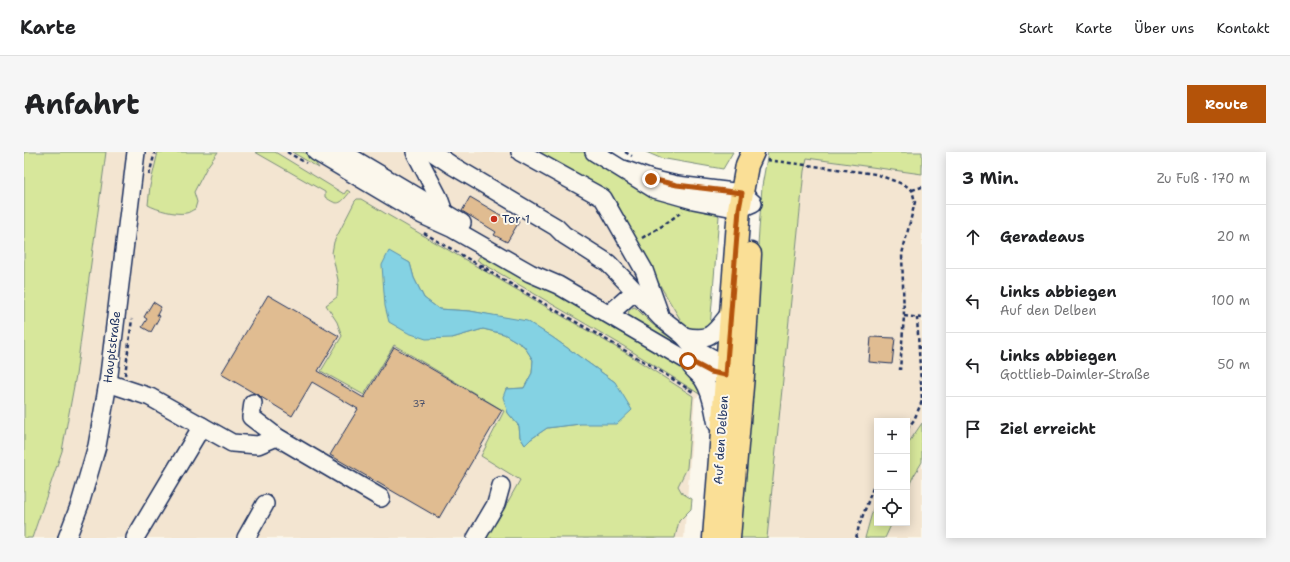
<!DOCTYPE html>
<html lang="de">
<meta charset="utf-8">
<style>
body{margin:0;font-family:"Shantell Sans",sans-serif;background:#f6f6f6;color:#202124}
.controls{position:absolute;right:12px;bottom:12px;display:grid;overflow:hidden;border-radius:0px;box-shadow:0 2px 10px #0003}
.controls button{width:36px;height:36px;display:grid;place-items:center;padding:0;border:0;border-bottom:1px solid #e0e0e0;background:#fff;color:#202124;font:20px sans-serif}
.stop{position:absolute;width:12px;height:12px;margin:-9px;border:3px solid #b45309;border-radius:50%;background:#fff}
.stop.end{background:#b45309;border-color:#fff;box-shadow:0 1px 4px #0008}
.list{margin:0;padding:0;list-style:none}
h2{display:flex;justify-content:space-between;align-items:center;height:52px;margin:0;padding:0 16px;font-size:17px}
h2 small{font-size:13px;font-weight:400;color:#757577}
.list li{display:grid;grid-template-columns:26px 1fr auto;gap:12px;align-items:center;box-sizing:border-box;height:64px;padding:0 16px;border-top:1px solid #e0e0e0}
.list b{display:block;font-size:15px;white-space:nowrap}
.list p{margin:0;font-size:13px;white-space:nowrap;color:#757577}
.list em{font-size:13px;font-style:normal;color:#757577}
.icon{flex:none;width:22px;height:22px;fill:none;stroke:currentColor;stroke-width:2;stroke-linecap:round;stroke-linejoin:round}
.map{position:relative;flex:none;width:898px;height:386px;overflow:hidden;border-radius:0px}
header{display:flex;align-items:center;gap:24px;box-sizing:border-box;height:56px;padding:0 20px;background:#fff;border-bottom:1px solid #e0e0e0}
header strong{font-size:19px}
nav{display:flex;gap:22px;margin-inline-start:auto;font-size:14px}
.intro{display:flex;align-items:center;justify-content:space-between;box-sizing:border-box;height:96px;padding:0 24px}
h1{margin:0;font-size:28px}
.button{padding:10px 18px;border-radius:0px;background:#b45309;color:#fff;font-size:14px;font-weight:700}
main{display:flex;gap:24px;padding:0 24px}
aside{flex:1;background:#fff;border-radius:0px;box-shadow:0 2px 10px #0003}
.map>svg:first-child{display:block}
.built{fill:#f3e5d1}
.green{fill:#d7e79b;stroke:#798b7c;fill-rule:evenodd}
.water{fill:#84d2e3;stroke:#5a91ae}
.building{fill:#e0bc91;stroke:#1b2f5e}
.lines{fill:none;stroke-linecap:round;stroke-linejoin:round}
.minor-casing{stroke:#1b2f5e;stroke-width:20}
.major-casing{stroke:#1b2f5e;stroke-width:25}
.path{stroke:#1b2f5e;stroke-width:2.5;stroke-dasharray:4 3;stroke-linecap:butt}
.minor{stroke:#fbf7ec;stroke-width:17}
.major{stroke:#fadf96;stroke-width:22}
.route{stroke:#b45309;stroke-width:5}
.poi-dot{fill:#c8321e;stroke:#fbf7ec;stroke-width:1.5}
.labels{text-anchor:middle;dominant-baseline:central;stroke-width:4;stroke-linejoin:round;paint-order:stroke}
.number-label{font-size:10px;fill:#4c526b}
.poi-label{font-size:12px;fill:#1b2f5e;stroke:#fbf7ec;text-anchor:start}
.street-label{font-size:12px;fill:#1b2f5e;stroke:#fbf7ec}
</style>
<header>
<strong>Karte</strong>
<nav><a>Start</a><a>Karte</a><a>Über uns</a><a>Kontakt</a></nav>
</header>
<div class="intro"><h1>Anfahrt</h1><a class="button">Route</a></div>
<main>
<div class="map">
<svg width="898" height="386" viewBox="0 0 898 386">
<rect width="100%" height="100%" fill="#fbf7ec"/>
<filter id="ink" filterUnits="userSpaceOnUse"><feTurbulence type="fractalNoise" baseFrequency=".025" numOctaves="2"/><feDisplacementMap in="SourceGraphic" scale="8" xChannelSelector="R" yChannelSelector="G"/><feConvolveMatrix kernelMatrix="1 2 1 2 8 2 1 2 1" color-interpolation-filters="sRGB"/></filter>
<g filter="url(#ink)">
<g class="built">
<polygon points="82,0 508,0 583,44 686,176 682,239 671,246 660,386 8,386 38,299 52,223"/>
<polygon points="783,6 898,22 898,271 883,293 883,269 853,269 853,343 841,386 743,386 780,19"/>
<polygon points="898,310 898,386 861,386 868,371 883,371 883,338 889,325"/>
</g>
<g class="green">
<polygon points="0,0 82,0 52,223 38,299 8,386 0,386"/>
<path d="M134,0H194L183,15L170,40L173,50L171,57C168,58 165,61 162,61C152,63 133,58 124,53L126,34Z"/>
<path d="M231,0H251L320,42L323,38L326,40C316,53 314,54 301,45V40Z"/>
<path d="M268,0C287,0 284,1 295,16Z"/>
<path d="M508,0H559L599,23L690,60L695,64L686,176C677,181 667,179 659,172L583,44Z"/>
<polygon points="622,0 709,0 699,17 636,6"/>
<polygon points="744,0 898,0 898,22 783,6 780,19 743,386 714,386 738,34"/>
<path d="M333,47H337L364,63L602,201L669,244L663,316L654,334L658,341L668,347L667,357L655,369L651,386H455L464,374L472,371L496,328L457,304L480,259L370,193L340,243L297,219L318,184L313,170L302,153L313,145L314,128L308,101L310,90L331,49ZM365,100L386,111L390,126L400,146L415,157L446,159L503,170L528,185L591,230L556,272L523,276L507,287L501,293L496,285L495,274L484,261L482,237L500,236L508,221L509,208L500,194L480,182L459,177L428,186Z"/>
<polygon points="456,104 481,116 497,121 657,212 682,239 677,243 601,195 453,108"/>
<polygon points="610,155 612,156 627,171 641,182 684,207 684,213 604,164 605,158"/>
<polygon points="898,271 898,310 889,325 883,338 883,293"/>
<polygon points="853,343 853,371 868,371 861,386 841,386"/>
</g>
<polygon class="water" points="365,99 386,111 390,126 400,146 415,157 446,159 503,169 528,185 591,230 608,258 593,272 556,272 523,276 507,287 501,293 496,285 495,274 484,261 479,245 482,237 500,236 508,221 509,208 500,194 480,182 459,177 428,186 402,187 384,181 365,170 361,154 358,113"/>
<g class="building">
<polygon points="446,45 480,65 482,62 495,70 483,90 470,83 472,80 438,59"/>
<polygon points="244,143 315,184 294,219 340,246 370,195 478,258 415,366 306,303 334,257 288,230 268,264 237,245 235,243 230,241 197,222"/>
<polygon points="129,150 137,155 133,163 136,164 127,180 118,175 123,167 120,165"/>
<polygon points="847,185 871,186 868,212 845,210"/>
</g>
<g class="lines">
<defs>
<g id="minor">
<path d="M292,0L398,63L429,77L506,121L534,133L664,209C673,211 680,218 688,221C697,223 706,223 715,223"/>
<polyline points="318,0 438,71"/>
<polyline points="391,0 415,46 420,60"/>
<polyline points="408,0 429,14 532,75 540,83 584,111 637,166 660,184 670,196 712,219"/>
<polyline points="496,0 579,46 620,118 635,160"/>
<polyline points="570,0 630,37 669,48 715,57 729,51 718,41 653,33 627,27 599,17"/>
<polyline points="585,162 611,139"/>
<path d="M660,184C687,190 690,181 706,161"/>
<path d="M667,214C671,220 677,223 680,229C689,243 689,257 693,272"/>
<polyline points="84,231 126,245 208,291 234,293 253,285"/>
<polyline points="229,251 227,265 253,285 357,346"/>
<polyline points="43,386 56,352 73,294 84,231 112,0"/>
<polyline points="111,386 178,274"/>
<polyline points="222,386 241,352"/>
<polyline points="452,386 472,352 477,334"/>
</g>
<g id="major">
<polyline points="690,386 715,57 723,13 729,0"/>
<polyline points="705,386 719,223 726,102"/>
</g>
</defs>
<use href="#minor" class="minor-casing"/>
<use href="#major" class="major-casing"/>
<g class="path">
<polyline points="263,0 282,11"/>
<polyline points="601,0 608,4"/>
<polyline points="743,8 852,22 881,33 888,38 891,50 878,102 880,164 876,218"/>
<polyline points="125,23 131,0"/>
<polyline points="888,38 898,35"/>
<polyline points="400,81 453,112 459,117 466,120 631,216 669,240"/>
<polyline points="618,86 638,74 659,59"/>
<polyline points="456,113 461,114 465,118"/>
<polyline points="880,164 898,166"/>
<polyline points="101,223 108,167"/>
<polyline points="883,277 890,268 898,249 893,166"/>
<polyline points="832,386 835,374 853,325"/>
</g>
<use href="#minor" class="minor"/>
<use href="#major" class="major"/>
</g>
</g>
<g class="lines" filter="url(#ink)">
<polyline class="route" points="627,27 653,33 718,41 715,57 702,223 687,220 670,211 664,209"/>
</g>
<circle class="poi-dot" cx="470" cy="67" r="4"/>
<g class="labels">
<g class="number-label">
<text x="395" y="251">37</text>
</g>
<g class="poi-label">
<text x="478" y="67">Tor 1</text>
</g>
<g class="street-label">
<text transform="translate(88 195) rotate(-83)">Hauptstraße</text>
<text transform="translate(697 288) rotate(-86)">Auf den Delben</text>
</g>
</g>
</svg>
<div class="controls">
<button>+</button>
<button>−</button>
<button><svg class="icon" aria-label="locate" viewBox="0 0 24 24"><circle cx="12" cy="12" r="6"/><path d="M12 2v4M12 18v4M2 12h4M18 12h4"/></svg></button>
</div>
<div class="stop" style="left:664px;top:209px"></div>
<div class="stop end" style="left:627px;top:27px"></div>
</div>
<aside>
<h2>3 Min.<small>Zu Fuß · 170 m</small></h2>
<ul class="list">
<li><svg class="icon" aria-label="ahead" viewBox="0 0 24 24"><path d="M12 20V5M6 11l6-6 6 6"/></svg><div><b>Geradeaus</b></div><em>20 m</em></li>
<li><svg class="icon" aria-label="left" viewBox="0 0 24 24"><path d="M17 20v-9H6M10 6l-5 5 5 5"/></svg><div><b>Links abbiegen</b><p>Auf den Delben</p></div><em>100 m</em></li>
<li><svg class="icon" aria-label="left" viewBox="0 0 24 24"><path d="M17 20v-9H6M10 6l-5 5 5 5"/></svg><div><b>Links abbiegen</b><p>Gottlieb-Daimler-Straße</p></div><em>50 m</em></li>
<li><svg class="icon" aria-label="arrive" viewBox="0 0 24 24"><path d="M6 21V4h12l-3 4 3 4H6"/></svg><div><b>Ziel erreicht</b></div></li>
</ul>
</aside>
</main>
